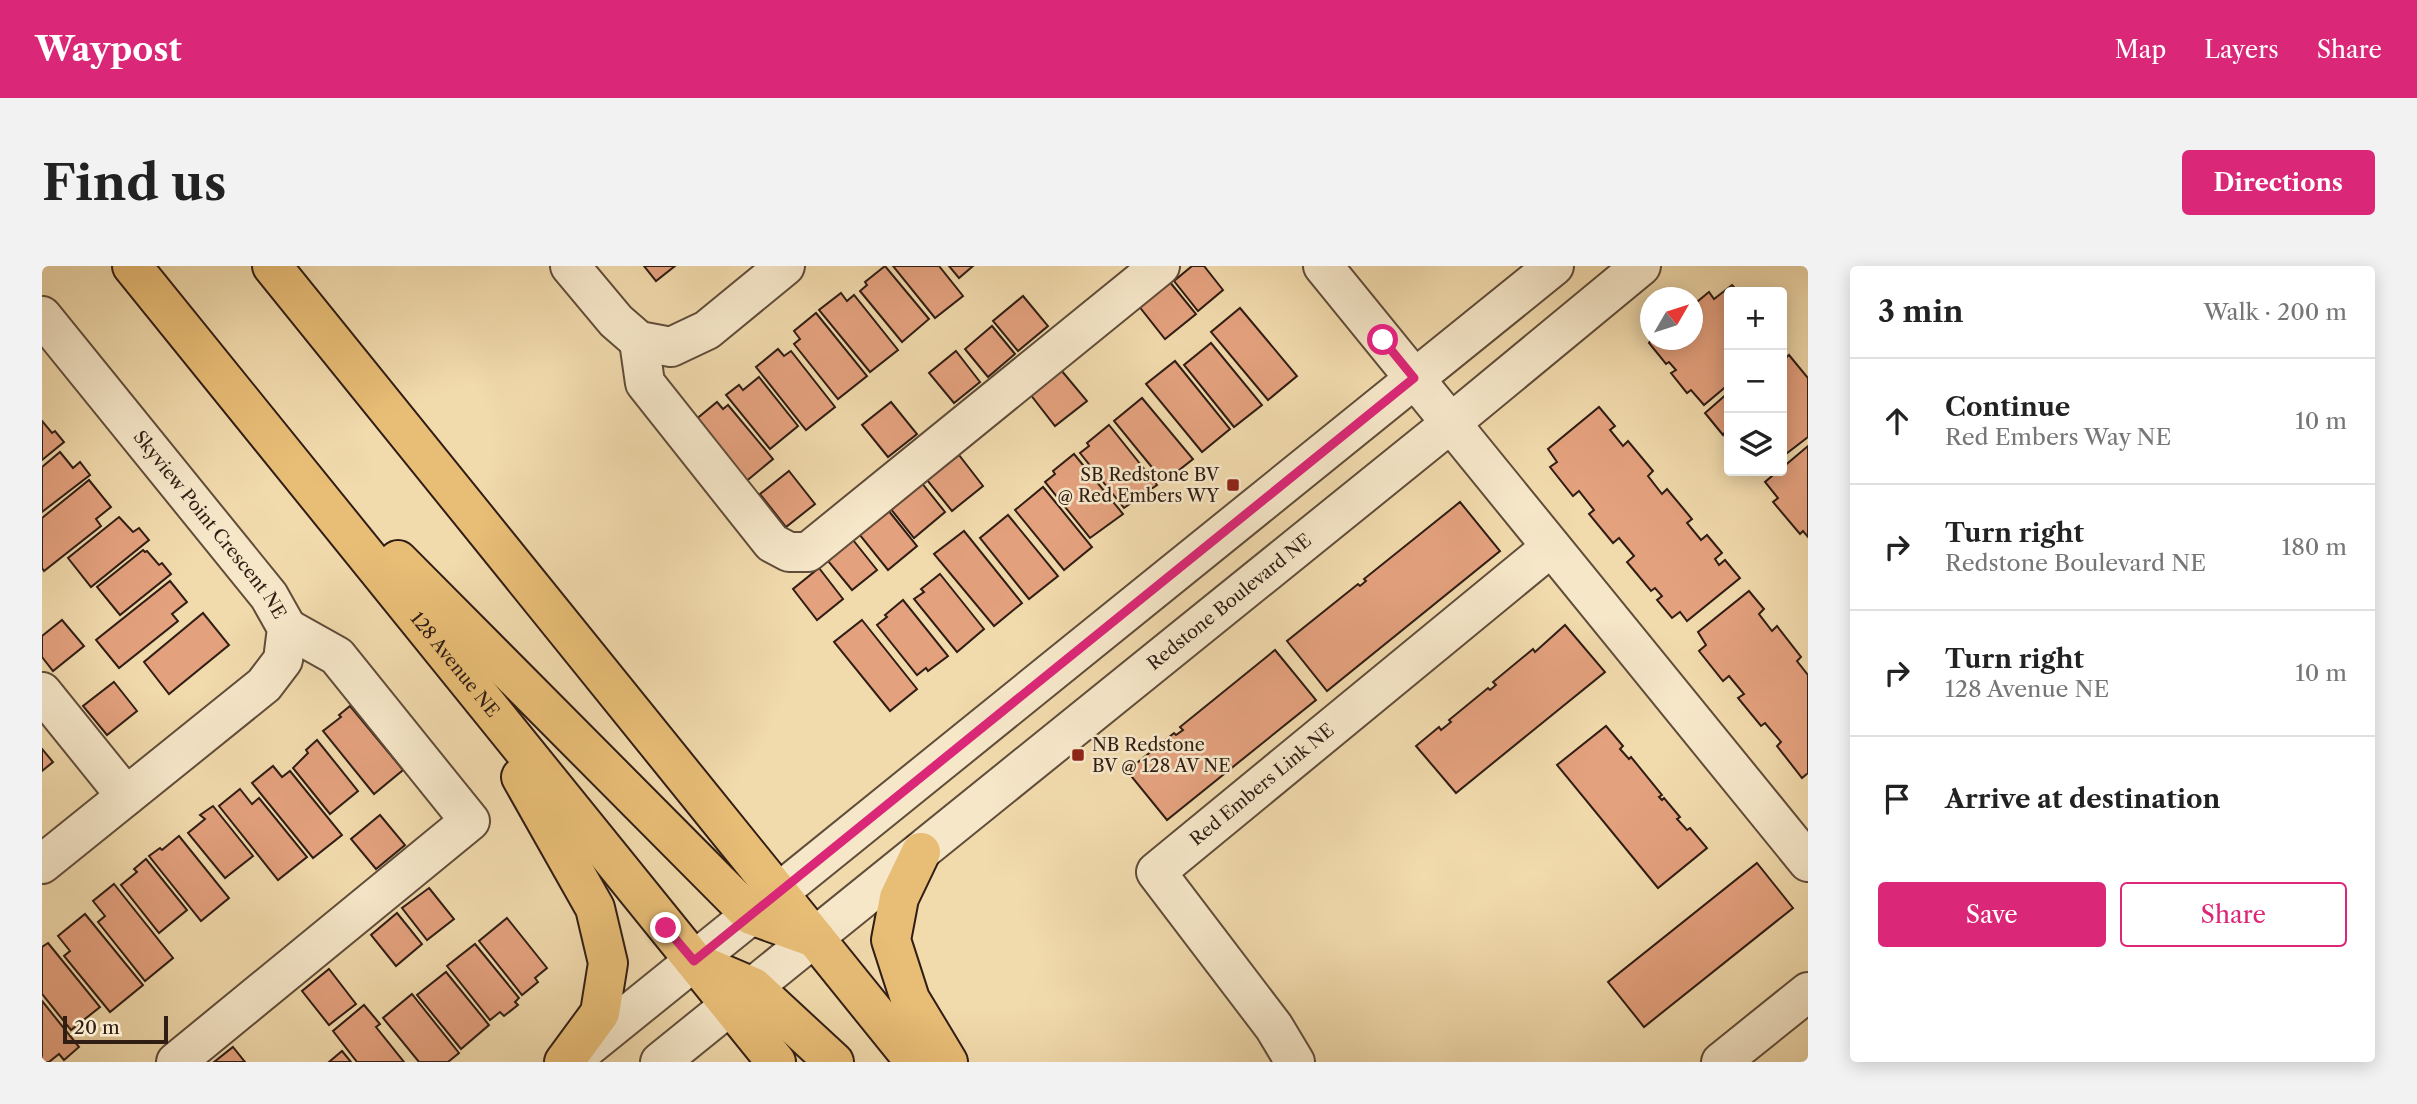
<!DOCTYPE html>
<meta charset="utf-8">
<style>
body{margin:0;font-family:"Libre Caslon Text",serif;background:#f2f2f2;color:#222}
.controls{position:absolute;right:21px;top:21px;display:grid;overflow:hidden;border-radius:7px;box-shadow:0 4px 18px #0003}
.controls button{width:63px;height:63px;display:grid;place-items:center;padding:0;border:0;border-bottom:2px solid #e0e0e0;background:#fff;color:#222;font:35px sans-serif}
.compass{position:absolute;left:1598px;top:21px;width:63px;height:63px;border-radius:50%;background:#fff;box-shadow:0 4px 18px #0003;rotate:51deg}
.scale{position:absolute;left:21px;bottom:18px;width:105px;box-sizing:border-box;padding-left:7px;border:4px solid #301d14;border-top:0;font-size:19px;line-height:24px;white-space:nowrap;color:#301d14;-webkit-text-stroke:5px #f6e7c9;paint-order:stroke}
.stop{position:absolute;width:21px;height:21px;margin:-16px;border:5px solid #db2777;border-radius:50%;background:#fff}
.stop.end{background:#db2777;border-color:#fff;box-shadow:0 2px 7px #0008}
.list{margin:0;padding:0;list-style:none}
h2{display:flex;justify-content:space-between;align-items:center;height:91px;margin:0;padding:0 28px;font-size:30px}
h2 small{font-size:23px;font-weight:400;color:#767676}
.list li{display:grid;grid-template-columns:46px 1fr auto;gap:21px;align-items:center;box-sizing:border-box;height:126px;padding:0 28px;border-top:2px solid #e0e0e0}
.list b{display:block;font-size:26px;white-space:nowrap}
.list p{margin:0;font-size:23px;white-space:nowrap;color:#767676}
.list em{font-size:23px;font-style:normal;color:#767676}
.actions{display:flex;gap:14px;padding:21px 28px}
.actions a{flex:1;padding:16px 0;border:2px solid #db2777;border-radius:7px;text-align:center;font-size:24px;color:#db2777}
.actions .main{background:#db2777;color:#fff}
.icon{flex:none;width:38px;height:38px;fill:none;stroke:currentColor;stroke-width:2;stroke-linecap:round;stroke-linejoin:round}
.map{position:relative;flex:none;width:1766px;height:796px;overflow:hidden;border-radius:7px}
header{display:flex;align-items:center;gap:42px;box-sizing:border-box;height:98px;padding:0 35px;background:#db2777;color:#fff}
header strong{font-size:33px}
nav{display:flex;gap:38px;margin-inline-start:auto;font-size:24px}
.intro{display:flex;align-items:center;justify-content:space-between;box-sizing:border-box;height:168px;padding:0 42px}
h1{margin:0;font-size:49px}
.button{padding:18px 32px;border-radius:7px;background:#db2777;color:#fff;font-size:24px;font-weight:700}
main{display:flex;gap:42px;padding:0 42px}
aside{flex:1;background:#fff;border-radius:7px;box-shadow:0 4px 18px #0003}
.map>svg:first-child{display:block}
.building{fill:#e4a17e;stroke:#301d14;stroke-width:2}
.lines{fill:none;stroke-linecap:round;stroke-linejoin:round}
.minor-casing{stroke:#604c3a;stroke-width:42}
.major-casing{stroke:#301d14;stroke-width:42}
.minor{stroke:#f6e7c9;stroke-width:38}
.major{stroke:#e8bd76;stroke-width:38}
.route{stroke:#db2777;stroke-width:9}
.poi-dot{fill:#8f2418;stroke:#f6e7c9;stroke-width:2.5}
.labels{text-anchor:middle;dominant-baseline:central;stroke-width:5;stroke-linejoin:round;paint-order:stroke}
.poi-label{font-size:18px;fill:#301d14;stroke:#f6e7c9;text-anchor:end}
.street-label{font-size:18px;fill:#301d14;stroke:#f6e7c9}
</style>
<header>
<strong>Waypost</strong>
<nav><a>Map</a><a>Layers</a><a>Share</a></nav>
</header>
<div class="intro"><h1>Find us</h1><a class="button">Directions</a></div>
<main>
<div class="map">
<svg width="1766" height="796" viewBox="0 0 1766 796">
<rect width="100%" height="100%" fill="#f1daac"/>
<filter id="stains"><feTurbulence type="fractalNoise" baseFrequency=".00286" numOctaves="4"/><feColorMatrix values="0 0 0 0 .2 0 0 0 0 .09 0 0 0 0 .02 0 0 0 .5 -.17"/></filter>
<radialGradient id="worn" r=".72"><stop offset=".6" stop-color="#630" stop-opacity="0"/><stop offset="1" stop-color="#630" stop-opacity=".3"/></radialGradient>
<g class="building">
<polygon points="602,0 633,0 614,15"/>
<polygon points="843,0 887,53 860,76 818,25 825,19 823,16"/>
<polygon points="851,0 897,0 921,30 893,52"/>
<polygon points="907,0 931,0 917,12"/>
<polygon points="1150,0 1162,0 1181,24 1156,45 1132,15"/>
<polygon points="1127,15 1154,48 1123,73 1096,39"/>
<polygon points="1690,19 1696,26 1687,26 1687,118 1662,139 1649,124 1645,127 1629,107 1634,104 1627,96 1624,98 1607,77 1609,74 1650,74 1650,40 1667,26 1672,33"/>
<polygon points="799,27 805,35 812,29 856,84 828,106 777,44"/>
<polygon points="981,30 1006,60 976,85 951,55"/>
<polygon points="1198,42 1255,110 1226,134 1169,66"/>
<polygon points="774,47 825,110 796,133 752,78 758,73 752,65"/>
<polygon points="950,60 973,88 946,111 923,83"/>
<polygon points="1169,77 1220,139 1192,161 1142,99"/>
<polygon points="736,83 742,90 749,85 793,141 764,164 714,101"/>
<polygon points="914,85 938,116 912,137 887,107"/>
<polygon points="1747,89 1766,112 1766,171 1740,191 1740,95"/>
<polygon points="1133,95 1188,163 1160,186 1104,118"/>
<polygon points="1019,104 1045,135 1013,160 988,128"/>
<polygon points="717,111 756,160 728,183 684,129 697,119 701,124"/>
<polygon points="1687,126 1687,171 1683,166 1681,169 1663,147"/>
<polygon points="1100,132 1151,193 1122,216 1072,155"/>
<polygon points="675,136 681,143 686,139 731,193 702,217 652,155"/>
<polygon points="849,136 875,168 846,191 820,159"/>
<polygon points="1557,141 1573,160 1568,164 1581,180 1586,175 1611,205 1606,210 1620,228 1625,223 1650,253 1645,257 1659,274 1665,269 1680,287 1673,293 1677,299 1683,294 1698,312 1645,355 1638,346 1630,352 1615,334 1620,330 1613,322 1609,325 1585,296 1592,290 1577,272 1571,277 1547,248 1552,244 1537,225 1531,230 1508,201 1515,196 1506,183"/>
<polygon points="0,155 10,167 13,165 22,176 0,194"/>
<polygon points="1067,159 1115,219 1082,242 1038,187 1047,180 1045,177"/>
<polygon points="1766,180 1766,271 1761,265 1758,268 1731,236 1736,232 1723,216 1736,205 1740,205 1740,202"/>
<polygon points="18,186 31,202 38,196 48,209 0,246 0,201"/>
<polygon points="1032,188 1081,248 1048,272 1003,216 1013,208 1011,205"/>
<polygon points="917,189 941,220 910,245 885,214"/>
<polygon points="747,205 773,238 744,261 718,228"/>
<polygon points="47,214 69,241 54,253 59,260 2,305 0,302 0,252"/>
<polygon points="879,216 903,246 872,272 848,242"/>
<polygon points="1001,221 1050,281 1022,304 973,244"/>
<polygon points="1418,236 1458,285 1285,425 1245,375 1316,318 1318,320 1324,315 1322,313"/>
<polygon points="846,244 875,280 846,304 817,268"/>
<polygon points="966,249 1016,310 987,333 938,272"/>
<polygon points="77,251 91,266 97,262 107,274 49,321 26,292"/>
<polygon points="922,265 980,337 952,360 892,288"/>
<polygon points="811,274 835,304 810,324 786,295"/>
<polygon points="101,284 103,286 105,285 117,299 120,297 129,308 78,349 55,321"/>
<polygon points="777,302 801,333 775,354 751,323"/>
<polygon points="898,308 942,363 915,386 872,333 882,326 879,323"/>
<polygon points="128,315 145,336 130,348 136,355 77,402 54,374"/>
<polygon points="1707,325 1722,343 1717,348 1730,365 1735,360 1759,391 1755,395 1766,409 1766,507 1760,512 1735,480 1739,476 1723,457 1719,460 1696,432 1702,428 1687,410 1681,415 1657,385 1664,379 1656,366"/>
<polygon points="861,334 906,390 886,405 884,402 875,409 835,359 845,351 843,349"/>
<polygon points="161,347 187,379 127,428 102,396"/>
<polygon points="20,354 42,380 11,405 0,391 0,370"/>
<polygon points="820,354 875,423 848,445 792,376"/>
<polygon points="1523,359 1563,406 1414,527 1374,480 1397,461 1399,464 1409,456 1407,454 1446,422 1448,424 1454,419 1451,416 1491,383 1493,386"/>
<polygon points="1233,384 1274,434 1125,554 1085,505 1132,467 1134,469 1141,464 1138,461"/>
<polygon points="72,416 95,445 65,469 41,440"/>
<polygon points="308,440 361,504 332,528 281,465 299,451 297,449"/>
<polygon points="1564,460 1581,480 1578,483 1587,493 1589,491 1620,529 1617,531 1620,534 1622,532 1638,551 1635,553 1645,564 1648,562 1665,582 1616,622 1515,499"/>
<polygon points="275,474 316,525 288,548 251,502 266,487 264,484"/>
<polygon points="0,483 11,496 0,505"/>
<polygon points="231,500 240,511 248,505 300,569 271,592 210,517"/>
<polygon points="198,523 210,538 217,532 265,591 236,614 177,540"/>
<polygon points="171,540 211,590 183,612 146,567 163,553 158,549"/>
<polygon points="338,549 363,579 334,603 309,573"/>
<polygon points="137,570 187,632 159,655 107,590 118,582 120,584"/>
<polygon points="104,593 145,644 117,667 79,619 95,606 92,603"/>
<polygon points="1715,597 1751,642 1602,761 1566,716"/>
<polygon points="72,618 131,692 103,715 56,656 63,650 51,635"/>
<polygon points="387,622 412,653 385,674 360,642"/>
<polygon points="355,647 380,678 354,700 329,669"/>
<polygon points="43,648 101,719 68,746 22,690 28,685 16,670"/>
<polygon points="465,652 505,702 493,712 496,716 480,729 437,675"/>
<polygon points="6,677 58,741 29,764 0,728 0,681"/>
<polygon points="433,678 477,732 473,736 476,739 462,750 458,746 448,754 405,700"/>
<polygon points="287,703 314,738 287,759 260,725"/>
<polygon points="404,706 447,759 419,783 375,729"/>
<polygon points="370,728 417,787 406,796 377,796 341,752"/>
<polygon points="0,735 37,781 22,794 17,788 7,796 0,796"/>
<polygon points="322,739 338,758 334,761 362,796 315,796 291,765"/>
<polygon points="191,781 203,796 172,796"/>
<polygon points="300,785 309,796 287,796"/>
</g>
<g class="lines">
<defs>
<g id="minor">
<polyline points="528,0 574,55 597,75 629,81 665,64 743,0"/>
<polyline points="1281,0 1766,596"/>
<path id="s1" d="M0,50L227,330L245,362L241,394L222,419L0,598"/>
<polyline points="597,75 603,117 730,277 747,286 766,286 1118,0"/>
<polyline points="0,426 84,530"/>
<polyline points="532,792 1512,0"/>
<polyline points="134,796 428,555 295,390 245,362"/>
<path id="s2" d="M618,796L1409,157L1599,0"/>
<path id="s3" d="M1253,796L1232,761L1114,606L1509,281"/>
<polyline points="1679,796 1766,726"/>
</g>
<g id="major">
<path id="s4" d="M90,0L734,796"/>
<polyline points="230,0 873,796"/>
<polyline points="356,294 709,649 773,672"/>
<polyline points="479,511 553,642 566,697 558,747 522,796"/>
<polyline points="879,586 857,632 849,674 868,733 906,796"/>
<polyline points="657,698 711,721 792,796"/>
</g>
</defs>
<use href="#minor" class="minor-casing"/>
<use href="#major" class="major-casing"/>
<use href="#minor" class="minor"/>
<use href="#major" class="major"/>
</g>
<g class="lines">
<polyline class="route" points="624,662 652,695 1372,112 1341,74"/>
</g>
<g class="poi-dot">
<rect x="1184" y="212" width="14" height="14" rx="3.5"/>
<rect x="1029" y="482" width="14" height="14" rx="3.5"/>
</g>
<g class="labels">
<g class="poi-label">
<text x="1177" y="209">SB Redstone BV<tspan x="1177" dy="21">@ Red Embers WY</tspan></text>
<text x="1050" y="479" text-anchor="start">NB Redstone<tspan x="1050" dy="21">BV @ 128 AV NE</tspan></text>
</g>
<g class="street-label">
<text stroke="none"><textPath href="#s1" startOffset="268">Skyview Point Crescent NE</textPath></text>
<text stroke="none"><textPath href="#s2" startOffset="732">Redstone Boulevard NE</textPath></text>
<text stroke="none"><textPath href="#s4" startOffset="513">128 Avenue NE</textPath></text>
<text stroke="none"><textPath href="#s3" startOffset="373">Red Embers Link NE</textPath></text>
</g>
</g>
<rect width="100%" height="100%" filter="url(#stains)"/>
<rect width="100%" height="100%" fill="url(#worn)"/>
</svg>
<div class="controls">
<button>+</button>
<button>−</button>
<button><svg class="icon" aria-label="layers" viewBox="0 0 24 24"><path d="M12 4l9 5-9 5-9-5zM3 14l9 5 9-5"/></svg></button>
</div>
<svg class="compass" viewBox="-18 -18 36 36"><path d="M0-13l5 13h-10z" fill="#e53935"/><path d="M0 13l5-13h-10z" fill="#767676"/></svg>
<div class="scale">20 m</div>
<div class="stop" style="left:1341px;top:74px"></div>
<div class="stop end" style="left:624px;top:662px"></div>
</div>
<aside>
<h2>3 min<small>Walk · 200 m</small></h2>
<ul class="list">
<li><svg class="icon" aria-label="ahead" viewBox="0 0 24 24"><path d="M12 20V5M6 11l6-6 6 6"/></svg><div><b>Continue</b><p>Red Embers Way NE</p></div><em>10 m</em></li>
<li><svg class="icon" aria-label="right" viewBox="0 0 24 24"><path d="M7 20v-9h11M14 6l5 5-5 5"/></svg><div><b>Turn right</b><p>Redstone Boulevard NE</p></div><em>180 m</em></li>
<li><svg class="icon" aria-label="right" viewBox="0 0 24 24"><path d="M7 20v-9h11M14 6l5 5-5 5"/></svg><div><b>Turn right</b><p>128 Avenue NE</p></div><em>10 m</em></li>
<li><svg class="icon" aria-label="arrive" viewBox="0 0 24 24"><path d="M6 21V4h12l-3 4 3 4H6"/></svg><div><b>Arrive at destination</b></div></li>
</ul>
<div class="actions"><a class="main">Save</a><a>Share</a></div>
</aside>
</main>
